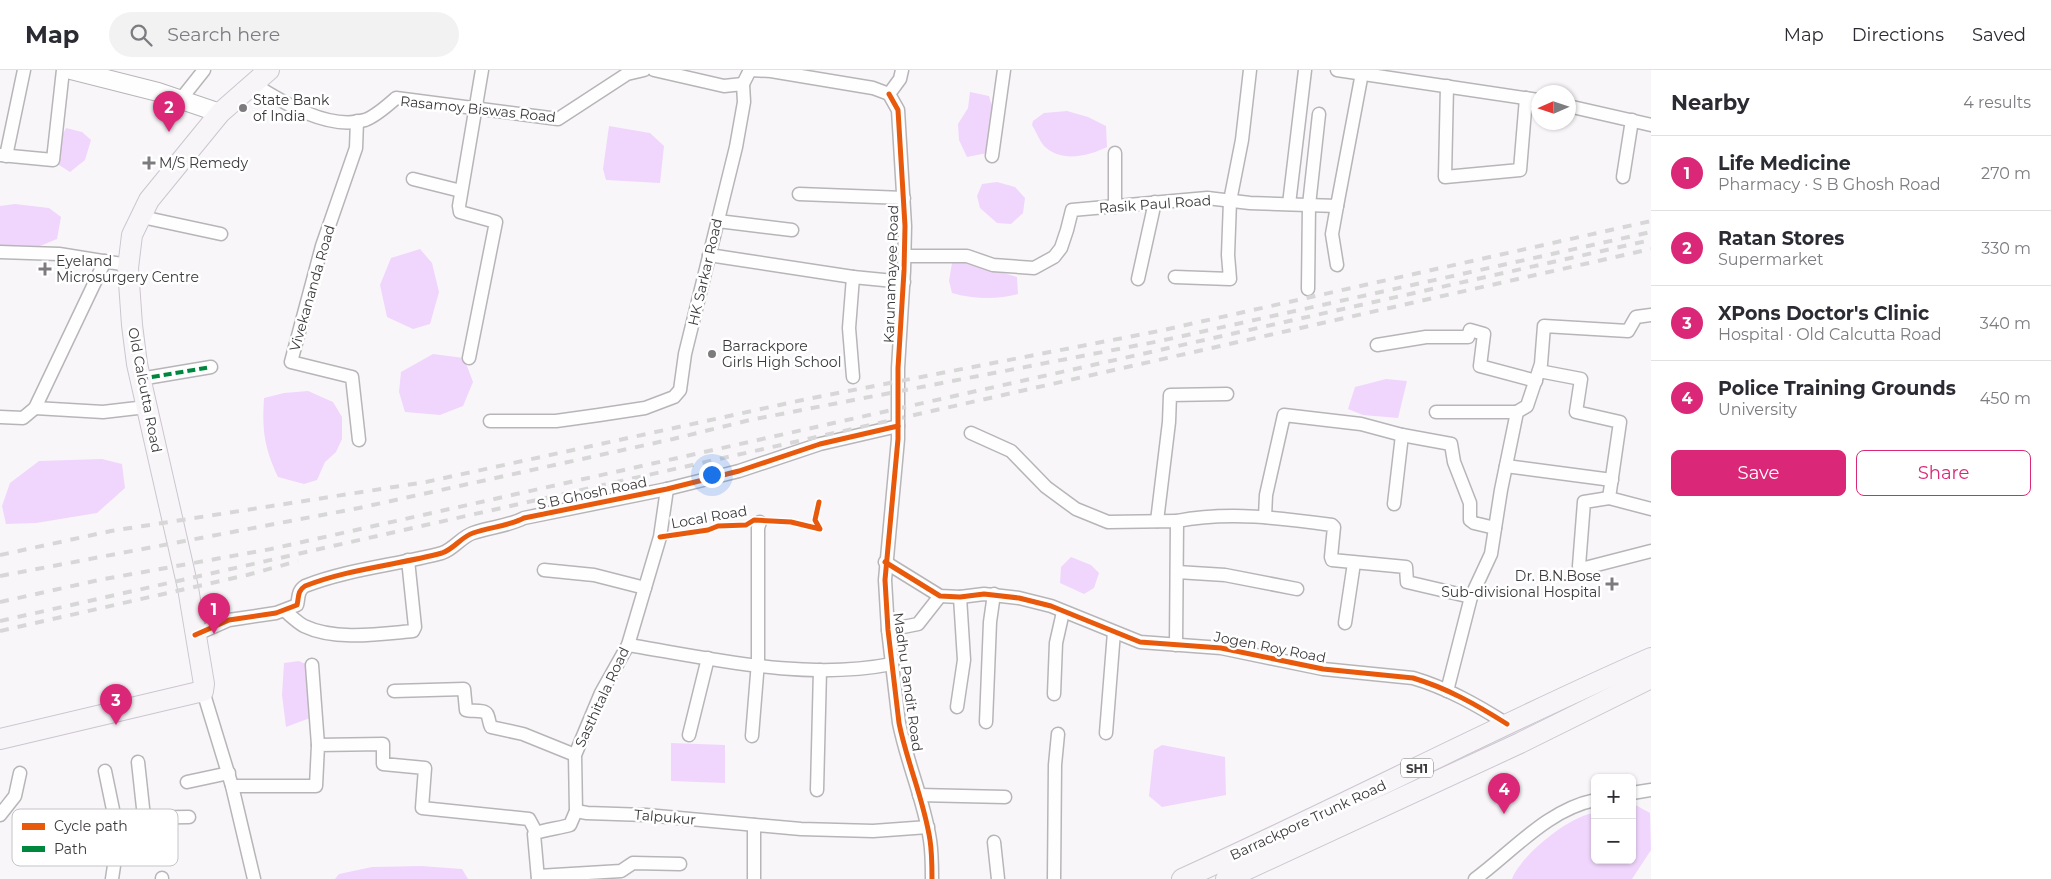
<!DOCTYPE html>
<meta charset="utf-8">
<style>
body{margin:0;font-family:Montserrat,sans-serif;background:#f2f2f3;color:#2b2b33}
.controls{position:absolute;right:15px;bottom:15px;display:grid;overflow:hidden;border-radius:8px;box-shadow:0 1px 4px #0004}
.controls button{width:45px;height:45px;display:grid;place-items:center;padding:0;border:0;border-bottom:1px solid #e1e1e2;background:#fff;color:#2b2b33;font:25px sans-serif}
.compass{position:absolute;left:1531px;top:15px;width:45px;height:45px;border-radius:50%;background:#fff;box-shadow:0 1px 4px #0004;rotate:267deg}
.you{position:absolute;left:711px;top:404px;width:18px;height:18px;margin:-12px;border:4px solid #fff;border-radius:50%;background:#1a73e8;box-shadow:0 0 0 8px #1a73e833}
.badge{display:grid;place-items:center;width:32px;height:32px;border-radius:50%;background:#db2777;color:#fff;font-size:16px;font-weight:700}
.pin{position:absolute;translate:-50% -41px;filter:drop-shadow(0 1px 2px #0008)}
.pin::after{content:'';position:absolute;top:26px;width:18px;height:15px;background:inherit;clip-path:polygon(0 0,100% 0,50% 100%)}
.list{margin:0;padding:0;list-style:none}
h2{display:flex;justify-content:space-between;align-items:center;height:65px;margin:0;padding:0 20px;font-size:21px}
h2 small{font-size:16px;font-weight:400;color:#7c7c81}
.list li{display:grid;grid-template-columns:32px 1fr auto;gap:15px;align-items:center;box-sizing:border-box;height:75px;padding:0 20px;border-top:1px solid #e1e1e2}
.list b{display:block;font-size:19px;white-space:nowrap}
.list p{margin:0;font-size:16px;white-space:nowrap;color:#7c7c81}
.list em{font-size:16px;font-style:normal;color:#7c7c81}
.actions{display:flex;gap:10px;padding:15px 20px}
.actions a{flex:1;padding:11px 0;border:1px solid #db2777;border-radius:8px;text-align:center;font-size:18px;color:#db2777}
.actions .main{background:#db2777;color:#fff}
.icon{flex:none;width:28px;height:28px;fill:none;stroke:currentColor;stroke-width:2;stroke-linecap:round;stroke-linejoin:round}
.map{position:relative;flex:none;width:1651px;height:809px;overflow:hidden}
header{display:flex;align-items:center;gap:30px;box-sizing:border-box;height:70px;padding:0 25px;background:#fff;border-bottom:1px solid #e1e1e2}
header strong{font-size:24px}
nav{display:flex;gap:28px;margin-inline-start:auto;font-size:18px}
.search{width:350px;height:45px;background:#f2f2f3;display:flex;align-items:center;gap:12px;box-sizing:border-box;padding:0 18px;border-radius:28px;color:#7c7c81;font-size:19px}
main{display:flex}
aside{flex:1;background:#fff}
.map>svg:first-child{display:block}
.water{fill:#f0d6fc}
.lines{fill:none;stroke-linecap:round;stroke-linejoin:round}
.street-casing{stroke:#b7b5b8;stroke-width:15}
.secondary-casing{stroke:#b7b5b8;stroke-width:20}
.primary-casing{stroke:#ccc6cf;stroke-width:22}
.street{stroke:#fefefe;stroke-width:12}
.secondary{stroke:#fefefe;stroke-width:18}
.primary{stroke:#f8f5f9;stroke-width:20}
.rail{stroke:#d8d7d8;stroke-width:4;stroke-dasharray:9 9;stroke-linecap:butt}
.quiet{stroke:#00873e;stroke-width:4;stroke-dasharray:8 4;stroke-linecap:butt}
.cycleway-casing{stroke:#fff;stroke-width:8}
.cycleway{stroke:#e8590c;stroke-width:5}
.poi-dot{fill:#7e7b7e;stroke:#fff;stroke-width:2}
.labels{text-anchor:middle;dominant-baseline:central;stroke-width:5;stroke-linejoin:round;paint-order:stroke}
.shield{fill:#fff;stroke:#767476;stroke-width:1}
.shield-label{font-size:12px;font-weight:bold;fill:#3b393c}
.poi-label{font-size:14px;fill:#3b393c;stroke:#fff;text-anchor:start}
.street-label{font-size:14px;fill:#3b393c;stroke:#fff}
.key{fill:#fff;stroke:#c4c4c4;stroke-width:1}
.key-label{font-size:14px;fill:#3b393c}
</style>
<header>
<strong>Map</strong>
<div class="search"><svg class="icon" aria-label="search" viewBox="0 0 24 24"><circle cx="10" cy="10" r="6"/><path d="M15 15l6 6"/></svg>Search here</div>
<nav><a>Map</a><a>Directions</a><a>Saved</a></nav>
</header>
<main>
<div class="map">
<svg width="1651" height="809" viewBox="0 0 1651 809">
<rect width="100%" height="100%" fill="#f9f6fa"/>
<g class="water">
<polygon points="970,22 989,26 995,46 987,83 967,87 959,70 958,54 968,38"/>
<path d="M1067,41L1088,47L1106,56L1107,77C1089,86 1061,93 1044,76C1039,70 1036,61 1032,55L1033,51L1044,43Z"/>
<polygon points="609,56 650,63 664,76 660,113 606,110 603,99"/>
<polygon points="66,58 82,62 91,70 85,90 70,102 59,95 61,68"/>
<polygon points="997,112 1015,117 1025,128 1023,143 1011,154 997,153 980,138 977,126 982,114"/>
<polygon points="15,134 49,138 61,147 57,169 40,176 0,175 0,136"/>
<polygon points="420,179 432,193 439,222 430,254 413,259 387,247 380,215 391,188"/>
<path d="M964,191L1017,207L1018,224C997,230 973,229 952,223L949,211L952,193Z"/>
<polygon points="433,284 464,288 473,312 463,336 440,345 405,342 399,322 401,302"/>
<polygon points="1386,309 1407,311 1398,348 1363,345 1348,339 1355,317"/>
<path d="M308,321L333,332L342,347V369L336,382L325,392L317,410L304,414L278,407C264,377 262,360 264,328L284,323Z"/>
<polygon points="102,389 122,394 125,418 97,443 36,453 6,454 2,436 10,413 39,391"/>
<polygon points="1071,487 1091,495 1099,503 1094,518 1084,524 1060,513 1061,497"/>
<polygon points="299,591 314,598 310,648 286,657 282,625 284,593"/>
<polygon points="671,673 725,675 725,713 671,711"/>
<polygon points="1162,675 1225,687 1226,725 1162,737 1149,726 1154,680"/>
<path d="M1632,733L1650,743L1651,780L1632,809H1512C1520,786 1570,745 1595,743V790H1632Z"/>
<polygon points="421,796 462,799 468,809 335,809 339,804 372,797"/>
</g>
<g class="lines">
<defs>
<g id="street">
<polyline points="654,0 724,16 743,14"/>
<polyline points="750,0 771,1 873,18 889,24"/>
<polyline points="1337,0 1538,30"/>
<path d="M255,15C284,33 329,61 365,50C376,46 387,36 396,28L558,49L627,4L644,0"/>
<polyline points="1447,16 1445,107 1520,100 1526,28"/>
<path d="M889,24L898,40L905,156L904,201L898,298V369L885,510L888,560L899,653C907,693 924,730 930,770C932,783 932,796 932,809"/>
<polyline points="889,24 900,9 902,0"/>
<polyline points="181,29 204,0"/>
<polyline points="1568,36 1651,55"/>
<polyline points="357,51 356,78 322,176 291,292 352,307 359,370"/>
<polyline points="0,85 53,90 63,0"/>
<polyline points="6,86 24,0"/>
<polyline points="992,86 1004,0"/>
<polyline points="1623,107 1632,50"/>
<polyline points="413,109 461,121"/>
<polyline points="799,124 904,128"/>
<polyline points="1289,134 1305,0"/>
<polyline points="1115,137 1115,83"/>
<polyline points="142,147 221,164"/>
<polyline points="718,151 792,160"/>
<polyline points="0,182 59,184 128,195"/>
<polyline points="709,185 853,207"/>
<polyline points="905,186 967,186 993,195 1034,198 1054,187 1061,178 1067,160 1072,140 1207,128 1250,133 1337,136 1362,3"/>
<polyline points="1337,195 1332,164 1337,136"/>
<polyline points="1175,207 1230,209 1228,185 1230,131 1242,70 1250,0"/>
<polyline points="1138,209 1155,132"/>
<polyline points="1308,219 1309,135 1319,44"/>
<polyline points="1377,275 1426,267 1468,267 1470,260 1484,264 1480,296 1536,311"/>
<polyline points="469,288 496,152 460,142 459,136 482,0"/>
<polyline points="1539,301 1581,309 1576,342 1620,352 1609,428 1651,439"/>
<polyline points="853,307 849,258 853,207 904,212"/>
<polyline points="140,309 211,297"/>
<polyline points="35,338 103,342 146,337"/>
<polyline points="1436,342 1517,342"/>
<polyline points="0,347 23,348 35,338 105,191"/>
<polyline points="490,351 556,351 599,345 645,338 674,327 680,320 685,284 736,77 744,32 743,14 750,0"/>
<polyline points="971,363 1011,381 1046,417 1076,439 1108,452 1177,451 1176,575"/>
<polyline points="1506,396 1612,410"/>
<polyline points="1609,428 1584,432 1579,496 1581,499 1651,481"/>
<polyline points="1394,434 1402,365"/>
<polyline points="1265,447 1266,425 1284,345 1361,354 1402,365 1451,374 1454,392 1470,433 1470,450 1474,453 1495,458"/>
<polyline points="1157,451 1169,352 1170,325 1227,324"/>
<path d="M1177,451C1229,441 1281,448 1332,455L1334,457L1331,487L1332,490L1406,497L1407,512L1471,527"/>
<path d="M885,492L940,526L960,527L984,524L1019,528L1051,536L1140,572L1221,578L1323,599L1413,608C1447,618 1477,635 1507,654"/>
<polyline points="544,500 594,505 645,518"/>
<polyline points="1177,502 1225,505 1297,519"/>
<path d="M285,541C291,546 297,552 304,556C335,571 380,564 413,561L415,557L408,490"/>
<polyline points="1345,553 1354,493"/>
<polyline points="888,560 918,554 940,526"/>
<path d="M195,565L229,550L276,543L297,535C299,528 297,521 305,516C348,499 397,495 442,483C454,479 461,467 473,463C490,457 509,456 524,448L667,419L739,401L820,374L898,356"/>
<path d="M628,575C715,589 804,611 892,594"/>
<polyline points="312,595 318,675"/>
<polyline points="203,621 232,716 254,809"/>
<path d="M394,621L464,619L466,640C471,642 484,639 487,644C489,647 489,653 491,657L523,664L575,685"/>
<polyline points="1447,621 1471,527 1491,484 1501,420 1517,342 1527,336 1541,294 1544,256 1628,261 1636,247 1651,245"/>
<polyline points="1054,624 1056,573 1063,542"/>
<polyline points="957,637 964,590 960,527"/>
<polyline points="986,652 990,552 994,524"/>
<polyline points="1106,663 1114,562"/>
<polyline points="689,665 708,588"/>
<polyline points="752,666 758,592 758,458 760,452"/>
<polyline points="138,692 144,747"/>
<polyline points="105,701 117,759 116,782 112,809"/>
<polyline points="187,712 229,703"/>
<polyline points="232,716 316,716 318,675 383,674 383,694 425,698 422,738 529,749 536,762"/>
<polyline points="817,720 820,600"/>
<polyline points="1632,723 1651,720"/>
<polyline points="919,725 1005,727"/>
<polyline points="576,741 587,743 646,745 801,759 873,761 928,757"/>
<polyline points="0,745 15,726 20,703"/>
<polyline points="114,748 189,747"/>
<polyline points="994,772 998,809"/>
<polyline points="538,806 621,801 633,793 680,794"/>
<polyline points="162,809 162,808"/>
<path d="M538,809L534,764C540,760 561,758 570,755L576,741L575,685L601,623L628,575L660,467L667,419"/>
<polyline points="754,809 754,755"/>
<polyline points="1054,809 1055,695 1058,664"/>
<path d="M1475,809C1513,781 1547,740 1595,730"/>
</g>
<polyline id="secondary" points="71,0 158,22 220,43"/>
<g id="primary">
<polyline points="0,669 203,621 204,614 188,518 137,294 132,255 128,198 132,165 149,130 220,43 269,0"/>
<path d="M1182,809C1340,738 1493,657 1651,588"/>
<polyline points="1226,809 1520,673 1651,608"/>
</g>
</defs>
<use href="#street" class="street-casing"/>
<use href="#secondary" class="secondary-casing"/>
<use href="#primary" class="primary-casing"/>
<use href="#street" class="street"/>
<use href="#secondary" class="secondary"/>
<use href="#primary" class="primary"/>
<g class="rail">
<polyline points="0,485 111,461 426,412 807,329 1159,261 1651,151"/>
<polyline points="0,506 359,438 673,369 750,350 1160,271 1651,162"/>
<polyline points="0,532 99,510 271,479 1651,170"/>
<polyline points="0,551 1651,179"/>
<polyline points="0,561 247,505 298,491"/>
</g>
<polyline class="quiet" points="140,309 211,297"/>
<defs>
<g id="cycleway">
<path d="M889,24L898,40L905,156L904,201L898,298V369L885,510L888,560L899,653C907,693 924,730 930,770C932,783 932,796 932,809"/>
<polyline points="660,467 708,460 718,456 746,455 754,450 791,452 820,459 815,450 819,432"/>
<path d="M885,492L940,526L960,527L984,524L1019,528L1051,536L1140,572L1221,578L1323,599L1413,608C1447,618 1477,635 1507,654"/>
<path d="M195,565L229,550L276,543L297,535C299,528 297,521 305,516C348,499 397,495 442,483C454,479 461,467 473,463C490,457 509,456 524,448L667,419L739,401L820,374L898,356"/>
</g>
</defs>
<use href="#cycleway" class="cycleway-casing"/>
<use href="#cycleway" class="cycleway"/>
</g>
<g class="poi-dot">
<circle cx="243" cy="38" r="5"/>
<path d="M146.5 85.5h5v5h5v5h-5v5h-5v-5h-5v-5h5z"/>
<path d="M42.5 191.5h5v5h5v5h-5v5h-5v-5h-5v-5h5z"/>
<circle cx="712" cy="284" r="5"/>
<path d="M1609.5 506.5h5v5h5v5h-5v5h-5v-5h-5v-5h5z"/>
</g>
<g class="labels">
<rect class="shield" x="1401" y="688.5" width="32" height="19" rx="4"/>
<g class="shield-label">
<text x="1417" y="698">SH1</text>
</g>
<g class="poi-label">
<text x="253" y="30">State Bank<tspan x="253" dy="16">of India</tspan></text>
<text x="159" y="93">M/S Remedy</text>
<text x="56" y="191">Eyeland<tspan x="56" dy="16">Microsurgery Centre</tspan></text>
<text x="722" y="276">Barrackpore<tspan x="722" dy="16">Girls High School</tspan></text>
<text x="1601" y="506" text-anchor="end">Dr. B.N.Bose<tspan x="1601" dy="16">Sub-divisional Hospital</tspan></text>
</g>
<g class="street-label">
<text transform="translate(478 39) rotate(6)">Rasamoy Biswas Road</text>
<text transform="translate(1155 134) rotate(-4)">Rasik Paul Road</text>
<text transform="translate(705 202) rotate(-77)">HK Sarkar Road</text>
<text transform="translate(891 204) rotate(-88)">Karunamayee Road</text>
<text transform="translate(312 218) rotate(-74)">Vivekananda Road</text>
<text transform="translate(145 320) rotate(79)">Old Calcutta Road</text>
<text transform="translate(592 423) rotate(-12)">S B Ghosh Road</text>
<text transform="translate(709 447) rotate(-10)">Local Road</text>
<text transform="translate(1270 577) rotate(11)">Jogen Roy Road</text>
<text transform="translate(908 612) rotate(82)">Madhu Pandit Road</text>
<text transform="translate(602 627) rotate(-65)">Sasthitala Road</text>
<text transform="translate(665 747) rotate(5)">Talpukur</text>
<text transform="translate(1308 750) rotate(-25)">Barrackpore Trunk Road</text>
</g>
</g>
<rect x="12" y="739" width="166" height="57" rx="8" class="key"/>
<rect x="22" y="753" width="23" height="7" fill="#e8590c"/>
<rect x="22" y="776" width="23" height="6" fill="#00873e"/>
<g class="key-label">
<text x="54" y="761">Cycle path</text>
<text x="54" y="784">Path</text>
</g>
</svg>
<div class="controls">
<button>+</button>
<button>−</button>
</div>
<svg class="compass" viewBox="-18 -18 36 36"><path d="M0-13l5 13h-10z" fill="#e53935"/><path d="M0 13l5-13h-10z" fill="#7c7c81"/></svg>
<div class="you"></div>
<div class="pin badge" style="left:214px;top:564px">1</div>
<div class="pin badge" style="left:169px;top:62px">2</div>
<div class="pin badge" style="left:116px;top:655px">3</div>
<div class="pin badge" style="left:1504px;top:744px">4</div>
</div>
<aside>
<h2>Nearby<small>4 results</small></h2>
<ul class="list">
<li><span class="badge">1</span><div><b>Life Medicine</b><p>Pharmacy · S B Ghosh Road</p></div><em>270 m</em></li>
<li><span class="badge">2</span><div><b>Ratan Stores</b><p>Supermarket</p></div><em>330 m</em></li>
<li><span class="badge">3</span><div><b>XPons Doctor's Clinic</b><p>Hospital · Old Calcutta Road</p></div><em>340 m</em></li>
<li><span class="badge">4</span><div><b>Police Training Grounds</b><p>University</p></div><em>450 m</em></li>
</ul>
<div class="actions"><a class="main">Save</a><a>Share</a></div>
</aside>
</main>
